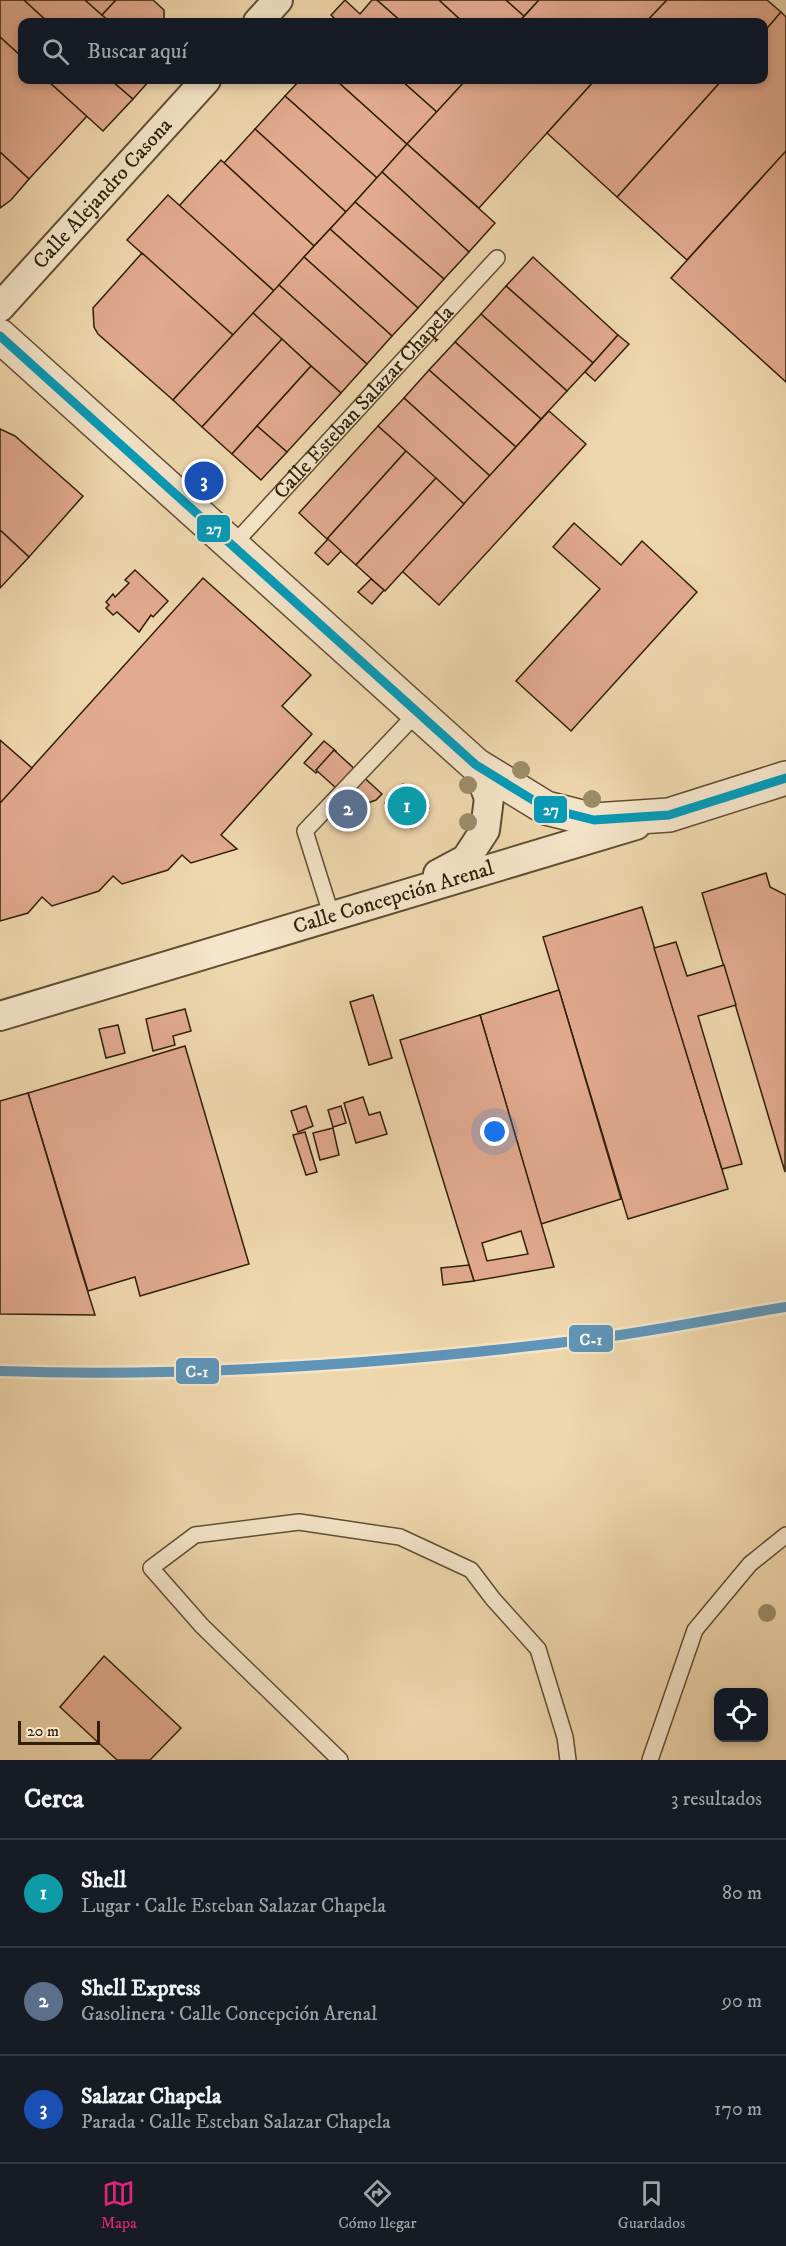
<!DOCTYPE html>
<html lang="es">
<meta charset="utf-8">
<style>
body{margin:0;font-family:"IM FELL DW Pica",serif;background:#242831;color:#f1f3f6}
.controls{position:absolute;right:18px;bottom:18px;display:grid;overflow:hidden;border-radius:12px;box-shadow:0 3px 9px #0003}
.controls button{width:54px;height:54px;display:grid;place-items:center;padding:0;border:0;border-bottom:2px solid #363941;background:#171b24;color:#f1f3f6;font:30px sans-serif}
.scale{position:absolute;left:18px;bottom:15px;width:82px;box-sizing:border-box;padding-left:6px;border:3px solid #302009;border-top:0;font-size:16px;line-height:21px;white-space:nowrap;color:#302009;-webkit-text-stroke:4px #f5e5ca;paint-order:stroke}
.you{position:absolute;left:495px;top:1132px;width:21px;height:21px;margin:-15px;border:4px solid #fff;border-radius:50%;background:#1a73e8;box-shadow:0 0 0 9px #1a73e833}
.badge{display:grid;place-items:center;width:39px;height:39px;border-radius:50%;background:#db2777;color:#fff;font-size:20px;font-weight:700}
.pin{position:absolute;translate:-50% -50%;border:3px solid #fff;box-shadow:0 2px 6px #0006}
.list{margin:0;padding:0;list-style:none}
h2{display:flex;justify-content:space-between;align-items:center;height:78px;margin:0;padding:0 24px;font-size:26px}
h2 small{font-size:20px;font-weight:400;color:#9ea1a6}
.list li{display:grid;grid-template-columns:39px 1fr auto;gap:18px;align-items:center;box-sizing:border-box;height:108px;padding:0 24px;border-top:2px solid #363941}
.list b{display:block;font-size:22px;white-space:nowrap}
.list p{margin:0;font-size:20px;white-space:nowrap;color:#9ea1a6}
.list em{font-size:20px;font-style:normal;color:#9ea1a6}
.icon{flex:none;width:33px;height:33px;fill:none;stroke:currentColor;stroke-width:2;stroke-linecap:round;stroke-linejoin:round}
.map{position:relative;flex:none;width:786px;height:1760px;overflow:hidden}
.search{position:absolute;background:#171b24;box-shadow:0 3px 9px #0003;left:18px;right:18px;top:18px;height:66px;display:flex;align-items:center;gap:15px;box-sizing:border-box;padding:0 21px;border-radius:12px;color:#9ea1a6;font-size:22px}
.sheet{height:402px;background:#171b24}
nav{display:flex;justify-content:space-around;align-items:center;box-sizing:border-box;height:84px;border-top:2px solid #363941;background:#171b24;font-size:16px;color:#9ea1a6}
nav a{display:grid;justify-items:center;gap:3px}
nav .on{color:#db2777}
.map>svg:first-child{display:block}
.building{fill:#e2aa8e;stroke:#302009;stroke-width:1.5;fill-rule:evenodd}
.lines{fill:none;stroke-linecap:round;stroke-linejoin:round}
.service-casing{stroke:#604e32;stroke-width:18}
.minor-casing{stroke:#604e32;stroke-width:32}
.tertiary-casing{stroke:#604e32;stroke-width:36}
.service{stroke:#f5e5ca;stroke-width:15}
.minor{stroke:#f5e5ca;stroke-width:28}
.tertiary{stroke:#f5e5ca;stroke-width:33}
.bus-1-casing{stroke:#f5e5ca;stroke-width:14}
.bus-1{stroke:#059bba;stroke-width:9}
.rail-1-casing{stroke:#f5e5ca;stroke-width:15}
.rail-1{stroke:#5f95b8;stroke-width:10}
.tree{fill:#9b8d69}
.labels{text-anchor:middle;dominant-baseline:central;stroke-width:4.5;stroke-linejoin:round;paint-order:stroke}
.street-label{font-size:21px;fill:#302009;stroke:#f5e5ca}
.line-badge{stroke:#f5e5ca;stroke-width:2}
.badge-label{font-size:16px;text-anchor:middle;font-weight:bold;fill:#fff}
</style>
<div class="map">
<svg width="786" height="1760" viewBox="0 0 786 1760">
<rect width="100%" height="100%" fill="#efd7ad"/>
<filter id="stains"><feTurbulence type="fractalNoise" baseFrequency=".00333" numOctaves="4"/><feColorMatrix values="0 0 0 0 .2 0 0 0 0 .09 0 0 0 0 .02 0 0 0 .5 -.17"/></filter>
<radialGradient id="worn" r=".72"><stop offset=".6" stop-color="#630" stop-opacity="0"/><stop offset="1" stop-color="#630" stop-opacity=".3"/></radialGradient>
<g class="building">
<polygon points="0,0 24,0 48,22 22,22 22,57 0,37"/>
<polygon points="24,0 85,0 110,22 48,22"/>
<polygon points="85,0 116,0 102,15"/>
<polygon points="116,0 153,0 164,10 164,22 110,22 102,15"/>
<polygon points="345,0 360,14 372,0 377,0 402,22 338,22 331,15"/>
<polygon points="377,0 439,0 463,22 402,22"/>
<polygon points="439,0 506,0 524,16 519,22 463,22"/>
<polygon points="506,0 539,0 524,16"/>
<polygon points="539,0 667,0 646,22 519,22"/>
<polygon points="667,0 767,0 781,12 764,32 764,22 646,22"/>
<polygon points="781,12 786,17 786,151 687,260 617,197 722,80 764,80 764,32"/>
<polygon points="0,37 22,57 22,80 47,80 87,116 29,179 0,152"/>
<polygon points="47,80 111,80 133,99 103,131"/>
<polygon points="111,80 150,80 133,99"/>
<polygon points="300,80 336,80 407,144 377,178 285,96"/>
<polygon points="336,80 401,80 437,112 407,144"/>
<polygon points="401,80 466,80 437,112"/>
<polygon points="466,80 595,80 479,208 407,144"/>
<polygon points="595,80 722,80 617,197 547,133"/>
<polygon points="285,96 377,178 346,212 255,129"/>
<polygon points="255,129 346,212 314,246 224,163"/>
<polygon points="407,144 495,223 469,252 382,172"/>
<polygon points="786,151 786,382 671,278"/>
<polygon points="0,152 29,179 11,200 0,208"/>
<polygon points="221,160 314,246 274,291 179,206"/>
<polygon points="382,172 469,252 444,279 355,202"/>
<polygon points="168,195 274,291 233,335 127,240"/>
<polygon points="355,202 444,279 418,308 330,229"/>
<polygon points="330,229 418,308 392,336 304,257"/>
<polygon points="142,253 233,335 173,400 98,334 94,327 93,308"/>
<polygon points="304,257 392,336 367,364 279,285"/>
<polygon points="533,257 618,335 593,363 506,286"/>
<polygon points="279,285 367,364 341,393 253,313"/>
<polygon points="506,286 593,363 567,391 481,314"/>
<polygon points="253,313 282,339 202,427 173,400"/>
<polygon points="481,314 567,391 541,419 455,342"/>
<polygon points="618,335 629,344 595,381 585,372"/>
<polygon points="282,339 311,366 232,454 202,427"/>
<polygon points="455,342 541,419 516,447 429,370"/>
<polygon points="311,366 341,393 287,452 257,426"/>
<polygon points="429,370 516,447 490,476 404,398"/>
<polygon points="404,398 490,476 464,504 378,426"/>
<polygon points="549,411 586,444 439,605 402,571"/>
<polygon points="257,426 287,452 261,480 232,454"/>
<polygon points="378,426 406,451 327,539 299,513"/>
<polygon points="0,429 15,436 83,496 29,557 0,530"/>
<polygon points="406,451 436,478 356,565 327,539"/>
<polygon points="436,478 464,504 385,591 356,565"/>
<polygon points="574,523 621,565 642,541 697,592 571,731 516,681 600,589 553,547"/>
<polygon points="0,530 29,557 0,588"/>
<polygon points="328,539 341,551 328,565 315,553"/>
<polygon points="135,570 168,601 153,617 151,615 139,632 117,612 113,615 106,608 109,605 106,602 113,594 115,597 129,583 125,580"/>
<polygon points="203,578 311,675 282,706 312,734 221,835 237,849 191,863 182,855 168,870 122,884 113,876 99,891 52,906 42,897 28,913 0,921 0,803"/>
<polygon points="371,579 384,590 372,604 358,592"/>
<polygon points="0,740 32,768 0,803"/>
<polygon points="324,741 336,751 316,773 304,763"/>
<polygon points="334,750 382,794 376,800 357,807 316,770"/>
<polygon points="403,784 429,808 411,828 385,803"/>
<polygon points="766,873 770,887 786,895 785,1172 702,893"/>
<polygon points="642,907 728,1189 628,1219 543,937"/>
<polygon points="676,942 687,976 724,965 736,1005 698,1016 742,1164 722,1169 654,948"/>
<polygon points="559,990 621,1199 541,1224 480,1015"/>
<polygon points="373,995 392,1058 369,1065 350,1002"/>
<polygon points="185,1009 191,1031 173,1036 175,1045 153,1051 146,1019"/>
<path d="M480,1015L554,1267L474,1281L400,1040ZM521,1231L528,1254L487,1261L482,1243Z"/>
<polygon points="118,1025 125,1053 106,1058 99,1029"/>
<polygon points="185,1046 249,1264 140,1296 135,1277 88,1291 28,1093"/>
<polygon points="28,1093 77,1257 95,1315 0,1314 0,1101"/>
<polygon points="363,1097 369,1115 380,1112 387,1134 356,1143 344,1103"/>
<polygon points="306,1106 313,1126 298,1132 291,1111"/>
<polygon points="341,1106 346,1123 333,1127 328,1110"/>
<polygon points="333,1128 339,1155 320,1160 313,1133"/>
<polygon points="305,1132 317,1172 306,1175 293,1135"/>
<polygon points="469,1265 474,1281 443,1285 441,1268"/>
<polygon points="104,1656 181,1728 150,1760 117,1760 60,1707"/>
</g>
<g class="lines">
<defs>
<g id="service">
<path id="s1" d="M232,546L497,258"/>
<polyline points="332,917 305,831 417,713"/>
<polyline points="340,1760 202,1626 151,1568 195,1535 299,1522 400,1537 471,1570 493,1599 538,1649 565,1737 568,1760"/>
<polyline points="650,1760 695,1630 750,1564 786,1535"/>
</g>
<g id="minor">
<polyline points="258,22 278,0"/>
<path id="s2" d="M0,307L206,80"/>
<polyline points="438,874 466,859 485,830 489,798 476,765"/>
<path id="s3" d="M0,1016L636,825"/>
</g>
<polyline id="tertiary" points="0,336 476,765 546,808 594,820 669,815 786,778"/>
</defs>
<use href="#service" class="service-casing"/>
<use href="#minor" class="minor-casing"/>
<use href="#tertiary" class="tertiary-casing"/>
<use href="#service" class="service"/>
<use href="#minor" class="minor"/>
<use href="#tertiary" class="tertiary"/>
<defs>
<polyline id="bus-1" points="0,336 476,765 546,808 594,820 669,815 786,778"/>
</defs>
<use href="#bus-1" class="bus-1-casing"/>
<use href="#bus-1" class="bus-1"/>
<defs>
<path id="rail-1" d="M0,1371C199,1378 400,1363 598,1338C661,1330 723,1317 786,1307"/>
</defs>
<use href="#rail-1" class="rail-1-casing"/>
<use href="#rail-1" class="rail-1"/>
</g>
<g class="tree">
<circle cx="521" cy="770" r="9"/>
<circle cx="468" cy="785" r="9"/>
<circle cx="592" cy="799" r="9"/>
<circle cx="468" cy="822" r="9"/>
<circle cx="767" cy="1613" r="9"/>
</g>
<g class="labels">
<g class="street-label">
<text stroke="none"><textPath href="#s2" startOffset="153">Calle Alejandro Casona</textPath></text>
<text stroke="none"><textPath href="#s1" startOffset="195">Calle Esteban Salazar Chapela</textPath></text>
<text stroke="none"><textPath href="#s3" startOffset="411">Calle Concepción Arenal</textPath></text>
</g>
</g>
<g class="line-badge">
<rect x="196" y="514" width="35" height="29" rx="6" fill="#059bba"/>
<rect x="533" y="795" width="35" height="29" rx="6" fill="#059bba"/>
<rect x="568" y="1324" width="46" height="29" rx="6" fill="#5f95b8"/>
<rect x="175" y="1357" width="45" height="28" rx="6" fill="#5f95b8"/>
</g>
<g class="badge-label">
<text x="214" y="534">27</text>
<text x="551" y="815">27</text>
<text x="591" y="1345">C-1</text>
<text x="197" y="1377">C-1</text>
</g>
<rect width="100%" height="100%" filter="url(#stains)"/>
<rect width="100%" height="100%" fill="url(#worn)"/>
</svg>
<div class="controls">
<button><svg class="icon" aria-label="locate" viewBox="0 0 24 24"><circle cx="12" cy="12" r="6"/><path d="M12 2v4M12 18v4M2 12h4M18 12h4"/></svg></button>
</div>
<div class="scale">20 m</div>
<div class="you"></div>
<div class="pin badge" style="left:407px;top:806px;background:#0f9aa8">1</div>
<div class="pin badge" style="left:348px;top:809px;background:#5c6f8a">2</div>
<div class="pin badge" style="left:204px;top:481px;background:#1a4fb4">3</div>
<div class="search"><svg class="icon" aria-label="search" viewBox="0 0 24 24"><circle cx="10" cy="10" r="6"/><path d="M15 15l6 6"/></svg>Buscar aquí</div>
</div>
<section class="sheet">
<h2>Cerca<small>3 resultados</small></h2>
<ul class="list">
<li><span class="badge" style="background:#0f9aa8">1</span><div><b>Shell</b><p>Lugar · Calle Esteban Salazar Chapela</p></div><em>80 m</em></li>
<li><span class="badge" style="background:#5c6f8a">2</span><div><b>Shell Express</b><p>Gasolinera · Calle Concepción Arenal</p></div><em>90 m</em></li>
<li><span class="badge" style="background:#1a4fb4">3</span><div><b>Salazar Chapela</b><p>Parada · Calle Esteban Salazar Chapela</p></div><em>170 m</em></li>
</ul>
</section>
<nav>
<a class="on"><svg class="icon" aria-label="map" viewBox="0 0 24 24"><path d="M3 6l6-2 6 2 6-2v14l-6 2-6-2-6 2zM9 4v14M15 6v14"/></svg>Mapa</a>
<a><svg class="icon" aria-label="directions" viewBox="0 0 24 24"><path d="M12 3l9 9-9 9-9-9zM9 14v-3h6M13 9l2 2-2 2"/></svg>Cómo llegar</a>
<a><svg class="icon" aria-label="saved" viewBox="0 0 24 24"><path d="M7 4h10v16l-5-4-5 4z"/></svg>Guardados</a>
</nav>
